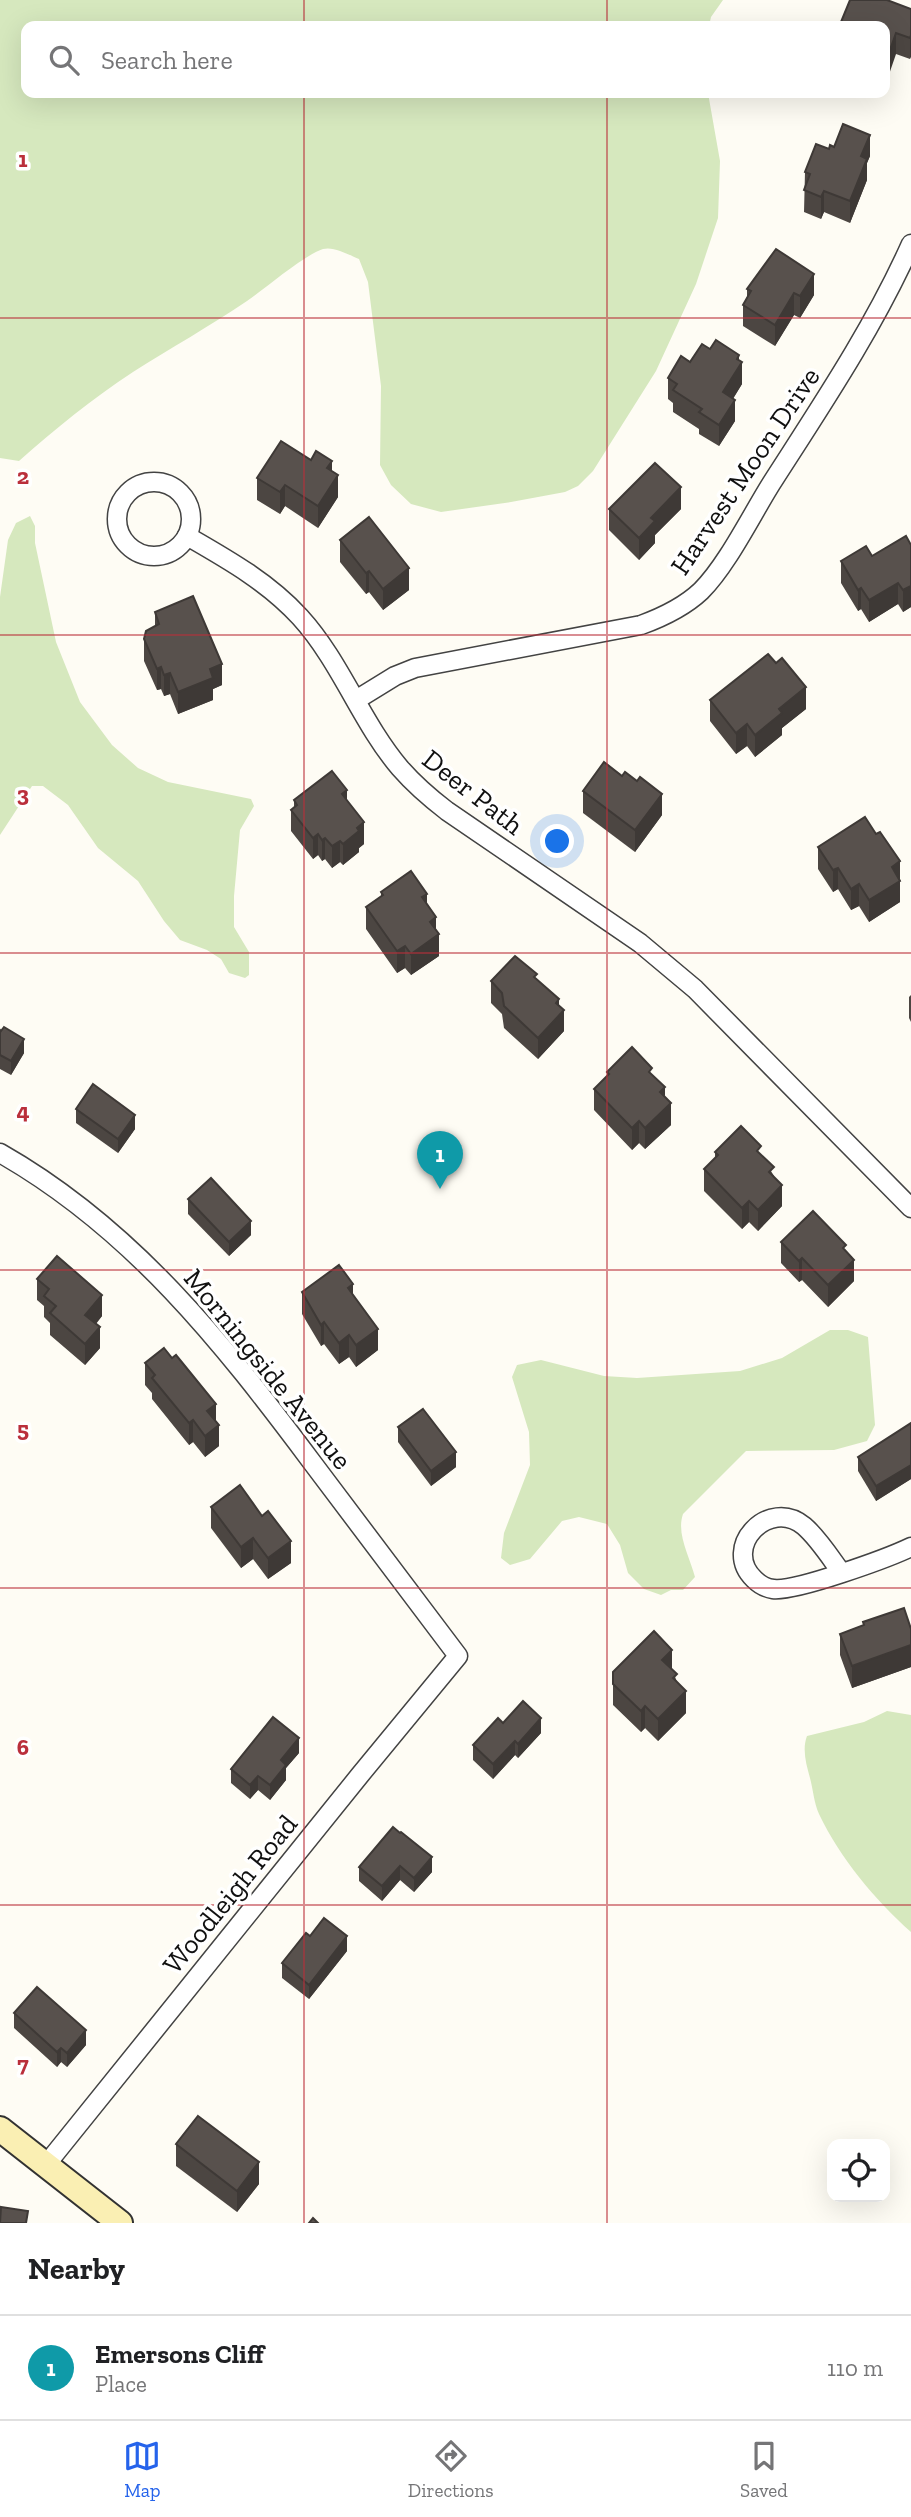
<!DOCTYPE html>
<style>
body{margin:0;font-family:"Zilla Slab",serif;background:#f2f2f2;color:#202124}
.controls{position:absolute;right:21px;bottom:21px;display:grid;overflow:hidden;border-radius:14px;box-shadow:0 7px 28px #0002}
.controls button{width:63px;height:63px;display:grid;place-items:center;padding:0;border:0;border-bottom:2px solid #e0e0e0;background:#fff;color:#202124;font:35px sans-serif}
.you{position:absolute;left:558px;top:842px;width:24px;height:24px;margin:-18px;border:5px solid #fff;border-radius:50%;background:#1a73e8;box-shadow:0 0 0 10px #1a73e833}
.badge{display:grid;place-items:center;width:46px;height:46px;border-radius:50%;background:#2563eb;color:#fff;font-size:23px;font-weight:700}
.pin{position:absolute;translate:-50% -58px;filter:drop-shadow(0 2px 4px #0008)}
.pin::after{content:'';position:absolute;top:37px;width:24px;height:21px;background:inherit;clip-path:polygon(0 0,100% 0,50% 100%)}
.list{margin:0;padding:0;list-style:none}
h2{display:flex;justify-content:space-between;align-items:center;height:91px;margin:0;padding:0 28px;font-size:30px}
h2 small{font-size:23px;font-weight:400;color:#757577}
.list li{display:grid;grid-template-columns:46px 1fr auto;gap:21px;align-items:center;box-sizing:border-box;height:105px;padding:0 28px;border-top:2px solid #e0e0e0}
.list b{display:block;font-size:26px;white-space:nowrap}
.list p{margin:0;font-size:23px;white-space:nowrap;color:#757577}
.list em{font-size:23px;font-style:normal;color:#757577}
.icon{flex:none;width:38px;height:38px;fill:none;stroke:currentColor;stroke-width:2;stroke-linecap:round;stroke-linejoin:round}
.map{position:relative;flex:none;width:911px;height:2223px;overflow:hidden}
.search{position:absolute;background:#fff;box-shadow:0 7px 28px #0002;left:21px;right:21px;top:21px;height:77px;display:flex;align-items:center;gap:18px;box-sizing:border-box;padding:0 24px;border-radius:14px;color:#757577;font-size:26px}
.sheet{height:196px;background:#fff}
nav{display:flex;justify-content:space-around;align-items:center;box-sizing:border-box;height:98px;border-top:2px solid #e0e0e0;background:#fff;font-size:19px;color:#757577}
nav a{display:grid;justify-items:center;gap:4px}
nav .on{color:#2563eb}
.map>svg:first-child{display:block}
.green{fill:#d6e8be}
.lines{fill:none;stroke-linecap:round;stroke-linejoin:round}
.street-casing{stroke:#434343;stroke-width:21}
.secondary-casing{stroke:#323232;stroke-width:28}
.street{stroke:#fff;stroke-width:18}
.secondary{stroke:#faefb3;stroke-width:24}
.wall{fill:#4c4642}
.shaded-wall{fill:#3e3936}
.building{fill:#58514d;stroke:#3e3936;stroke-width:2}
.grid{fill:none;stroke:#ba2f3b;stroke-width:2;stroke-opacity:0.55}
.labels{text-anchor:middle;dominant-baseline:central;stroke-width:7;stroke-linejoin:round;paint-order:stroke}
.street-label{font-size:28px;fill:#101010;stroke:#fff}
.grid-label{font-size:23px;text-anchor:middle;font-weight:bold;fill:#ba2f3b;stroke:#fff;stroke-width:7;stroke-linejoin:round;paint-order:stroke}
</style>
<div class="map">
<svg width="911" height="2223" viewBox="0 0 911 2223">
<rect width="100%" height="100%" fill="#fefcf4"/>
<g class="green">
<path d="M0,0H723L711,17L709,26H26V93H708L720,161L718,218L696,284L656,371L593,471L578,486L565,492L511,502L441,512L411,504L391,485L380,465L381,386L368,282L359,259C349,255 334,246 323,249C304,255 266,288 247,301C210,326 171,348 133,372C93,398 55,429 19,461L0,458Z"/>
<polygon points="30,516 35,526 35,543 56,642 80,702 112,745 138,768 168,782 251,799 254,806 240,830 234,896 234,927 249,952 249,975 245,978 229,973 221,959 207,950 180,940 164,921 138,881 98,848 68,805 43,786 32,786 0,835 0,597 8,540 16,523"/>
<path d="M830,1330H848L868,1337L875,1425L867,1441L834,1450L746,1451L683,1514C676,1534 690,1557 695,1577L683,1590H671L661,1595L644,1589L628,1573L620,1545L607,1524L579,1517L562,1521L530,1559L510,1565L501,1558L504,1533L530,1465L529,1432L512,1377L517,1365L541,1360L604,1376L637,1378L740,1371L782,1358Z"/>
<path d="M887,1711L911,1715V1932C875,1900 840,1858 819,1814C814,1803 813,1789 810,1778C806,1764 802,1749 807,1736L864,1722Z"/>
</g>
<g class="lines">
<defs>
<g id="street">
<circle cx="154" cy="519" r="37"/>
<path d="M187,536C227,559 268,582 300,617C341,662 361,722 400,768C414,784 430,798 447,811L640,943L695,989L911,1208"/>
<path d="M356,700L395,676L415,668L641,625C663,617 684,607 701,591C727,565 751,516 771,484C821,406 873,329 911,244"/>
<path d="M0,1153C132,1228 222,1342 311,1461C360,1526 409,1591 458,1656L360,1775L45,2166"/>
<path d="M841,1572C830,1557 818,1538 804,1526C769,1497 721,1547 754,1579C759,1584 766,1588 773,1589C795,1592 888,1558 911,1547"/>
</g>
<polyline id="secondary" points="0,2129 120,2223"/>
</defs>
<use href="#street" class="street-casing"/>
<use href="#secondary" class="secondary-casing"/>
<use href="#street" class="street"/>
<use href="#secondary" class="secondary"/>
</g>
<g class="wall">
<polygon points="911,9 910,59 896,54 885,26 841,26 841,22"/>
<polygon points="829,149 870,156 867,163 867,180 850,223 824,212 821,219 804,212 805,172"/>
<polygon points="747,289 814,295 800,318 794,315 775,346 743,326 743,305 747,297"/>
<polygon points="710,349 739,360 742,384 733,399 735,421 719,446 699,434 699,429 673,412 673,403 668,399 668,378 690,362"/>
<polygon points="311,460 332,471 338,497 318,528 285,506 280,514 257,500 257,478"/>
<polygon points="609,509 681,509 655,535 655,543 639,560 609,530"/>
<polygon points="340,540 409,590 383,610 369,592 366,594 340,562"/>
<polygon points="911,545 911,607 903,612 898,604 869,622 861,609 858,611 841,583 841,561 872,556"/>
<polygon points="155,612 222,685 213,689 213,700 178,714 170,694 164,696 161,689 157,690 144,661 144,639 155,626"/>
<polygon points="710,700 806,709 782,728 782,735 755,757 747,746 736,754 710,721"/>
<polygon points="583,791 662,815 635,852 583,813"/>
<polygon points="294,800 347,800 364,844 359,848 359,852 343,865 340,862 332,868 325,859 322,861 318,855 313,859 291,831 291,810 294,807"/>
<polygon points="818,847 900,879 900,902 869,922 859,906 851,910 838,889 833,892 818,869"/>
<polygon points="381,892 427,905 436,930 439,956 411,975 405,968 397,973 366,929 366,907 381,896"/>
<polygon points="537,980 559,1006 564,1031 538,1059 504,1028 502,1014 491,1003 491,981"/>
<polygon points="911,995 911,1022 909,1018 909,997"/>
<polygon points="0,1030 24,1053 11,1075 0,1069"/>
<polygon points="607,1072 652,1075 665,1097 671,1125 645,1149 639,1143 632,1150 594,1110 594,1089 607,1077"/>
<polygon points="76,1109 135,1129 118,1153 76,1123"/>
<polygon points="715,1152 761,1155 774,1176 782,1206 758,1231 749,1222 742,1229 704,1191 704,1169 715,1158"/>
<polygon points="188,1199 251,1235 229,1256 188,1214"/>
<polygon points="781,1242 846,1252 854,1281 828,1307 802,1280 799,1282 781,1263"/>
<polygon points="37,1279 102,1316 96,1324 100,1348 85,1365 50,1335 50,1323 44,1317 44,1306 37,1300"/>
<polygon points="302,1292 353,1295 378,1350 356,1367 349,1357 339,1364 324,1344 321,1346 302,1314"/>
<polygon points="145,1363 216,1421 219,1446 205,1457 193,1442 189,1445 152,1399 152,1393 145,1385"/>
<polygon points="911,1423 911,1479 876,1501 858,1471 858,1457"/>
<polygon points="398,1427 456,1467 431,1486 398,1442"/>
<polygon points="211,1507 291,1563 268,1579 253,1559 241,1568 211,1528"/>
<polygon points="863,1622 911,1629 911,1667 852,1688 840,1655 840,1634 863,1625"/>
<polygon points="672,1669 677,1682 686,1713 658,1741 645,1728 641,1732 613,1705 613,1672"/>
<polygon points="503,1723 541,1733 518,1758 515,1755 493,1779 473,1760 473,1745"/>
<polygon points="299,1753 286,1768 286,1780 270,1800 258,1790 250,1799 231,1783 231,1769"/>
<polygon points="400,1833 432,1872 414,1892 400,1880 382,1901 359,1881 359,1867"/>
<polygon points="310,1936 347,1951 309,1999 282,1978 282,1963"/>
<polygon points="14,2013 86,2045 67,2067 61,2062 57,2067 14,2028"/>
<polygon points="176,2144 259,2184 237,2212 176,2166"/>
</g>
<g class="shaded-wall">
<polygon points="896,33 896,54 885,86 885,64"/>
<polygon points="911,35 911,57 910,59 910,38"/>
<polygon points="870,135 870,156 867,163 867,180 850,223 850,201 861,156"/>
<polygon points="824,191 824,212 821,219 821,197"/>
<polygon points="814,274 814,295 800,318 800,296"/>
<polygon points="794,293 794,315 775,346 775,325"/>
<polygon points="739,355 739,367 742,362 742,384 723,414 723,392 737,359"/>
<polygon points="735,400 735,421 719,446 719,425"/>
<polygon points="332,461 332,482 327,468"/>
<polygon points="338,475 338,497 318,528 318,506"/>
<polygon points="285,485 285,506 280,514 280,492"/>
<polygon points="681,487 681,509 655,535 655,543 639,560 639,538 651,518"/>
<polygon points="409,568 409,590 383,610 383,589"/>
<polygon points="369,571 369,592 366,594 366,573"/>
<polygon points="898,583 898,604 869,622 869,600"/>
<polygon points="911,586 911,607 903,612 903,590"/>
<polygon points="861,588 861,609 858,611 858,590"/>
<polygon points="222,664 222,685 213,689 213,700 178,714 178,692 210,669"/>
<polygon points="161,667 161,689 157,690 157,669"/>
<polygon points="170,673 170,694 164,696 164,675"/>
<polygon points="806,687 806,709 782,728 782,735 755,757 755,735 779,709"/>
<polygon points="747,724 747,746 736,754 736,733"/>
<polygon points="347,790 347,812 342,794"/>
<polygon points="662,794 662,815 635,852 635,830"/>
<polygon points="364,822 364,844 359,848 359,852 343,865 343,844 357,828"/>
<polygon points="318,834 318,855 313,859 313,838"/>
<polygon points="325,838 325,859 322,861 322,840"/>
<polygon points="340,841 340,862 332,868 332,846"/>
<polygon points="900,861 900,902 869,922 869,900 892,867"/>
<polygon points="838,868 838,889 833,892 833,870"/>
<polygon points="859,884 859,906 851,910 851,889"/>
<polygon points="427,894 427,915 422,897"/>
<polygon points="436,917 436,936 439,934 439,956 411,975 411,954 430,922"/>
<polygon points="405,946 405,968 397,973 397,951"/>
<polygon points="559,999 559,1015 564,1010 564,1031 538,1059 538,1038 556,1003"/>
<polygon points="24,1039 24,1053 11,1075 11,1061"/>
<polygon points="665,1087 665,1109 671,1103 671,1125 645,1149 645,1128 660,1092"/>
<polygon points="135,1115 135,1129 118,1153 118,1139"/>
<polygon points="639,1121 639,1143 632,1150 632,1128"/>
<polygon points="782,1185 782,1206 758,1231 758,1210"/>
<polygon points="749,1201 749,1222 742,1229 742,1208"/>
<polygon points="251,1221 251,1235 229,1256 229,1242"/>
<polygon points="802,1258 802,1280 799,1282 799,1261"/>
<polygon points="854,1260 854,1281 828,1307 828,1285"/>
<polygon points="353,1284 353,1305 348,1288"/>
<polygon points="102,1295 102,1316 85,1336 85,1315"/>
<polygon points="324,1322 324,1344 321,1346 321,1325"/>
<polygon points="100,1327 100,1348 85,1365 85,1344"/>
<polygon points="378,1329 378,1350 356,1367 356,1345"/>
<polygon points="349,1335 349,1357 339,1364 339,1343"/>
<polygon points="216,1404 216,1426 207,1411"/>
<polygon points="193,1420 193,1442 189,1445 189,1423"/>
<polygon points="219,1425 219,1446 205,1457 205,1436"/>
<polygon points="456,1452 456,1467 431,1486 431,1471"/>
<polygon points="911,1465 911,1479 876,1501 876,1486"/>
<polygon points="253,1538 253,1559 241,1568 241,1547"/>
<polygon points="291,1541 291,1563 268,1579 268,1558"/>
<polygon points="911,1645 911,1667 852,1688 852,1666"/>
<polygon points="672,1650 672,1671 662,1660"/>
<polygon points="686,1691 686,1713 658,1741 658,1719"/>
<polygon points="645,1706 645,1728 641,1732 641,1711"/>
<polygon points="541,1718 541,1733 518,1758 518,1744"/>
<polygon points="299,1738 299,1753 286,1768 286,1780 270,1800 270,1785 281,1760"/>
<polygon points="515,1741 515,1755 493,1779 493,1764"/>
<polygon points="258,1776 258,1790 250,1799 250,1785"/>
<polygon points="432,1857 432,1872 414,1892 414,1878"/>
<polygon points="400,1866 400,1880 382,1901 382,1886"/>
<polygon points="347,1936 347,1951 309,1999 309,1985"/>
<polygon points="86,2030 86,2045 67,2067 67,2053"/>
<polygon points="61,2048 61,2062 57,2067 57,2052"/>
<polygon points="259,2162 259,2184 237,2212 237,2191"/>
</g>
<g class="building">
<polygon points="850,0 887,0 911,9 911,35 910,38 896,33 885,64 885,26 851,26 841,22"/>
<polygon points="843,124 870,135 861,156 867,159 850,201 824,191 821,197 804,190 810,174 805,172 816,144 829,149 830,145 834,147"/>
<polygon points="776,249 814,274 800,296 794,293 775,325 743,305 751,291 747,289"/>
<polygon points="716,340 739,355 737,359 742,362 723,392 735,400 719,425 699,412 702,409 673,390 677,384 668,378 681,356 690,362 702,344 710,349"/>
<polygon points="281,441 311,460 316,451 332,461 327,468 338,475 318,506 285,485 280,492 257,478"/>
<polygon points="655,463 681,487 651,518 655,521 639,538 609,509"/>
<polygon points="369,517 409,568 383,589 369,571 366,573 340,540"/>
<polygon points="906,536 911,545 911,586 903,590 898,583 869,600 861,588 858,590 841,561 866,546 872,556"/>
<polygon points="193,596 222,664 210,669 213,678 178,692 170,673 164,675 161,667 157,669 144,639 146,631 159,624 155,612"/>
<polygon points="768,654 776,663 782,658 806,687 779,709 782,713 755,735 747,724 736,733 710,700"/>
<polygon points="604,762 622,776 625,772 637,781 640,777 662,794 635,830 583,791"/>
<polygon points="332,771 347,790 342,794 364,822 357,828 359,831 343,844 340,841 332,846 325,838 322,840 318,834 313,838 291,810 297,805 294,800"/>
<polygon points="865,817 876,834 880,832 900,861 892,867 900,881 869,900 859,884 851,889 838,868 833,870 818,847"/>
<polygon points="411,871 427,894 422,897 436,917 430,922 439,934 411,954 405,946 397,951 366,907 383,895 381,892"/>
<polygon points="515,956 537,974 534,977 559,999 556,1003 564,1010 538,1038 504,1006 502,993 491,981"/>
<polygon points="4,1027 24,1039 11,1061 0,1055 0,1030 1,1031"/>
<polygon points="632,1047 652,1068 649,1072 665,1087 660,1092 671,1103 645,1128 639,1121 632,1128 594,1089 609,1074 607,1072"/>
<polygon points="93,1084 135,1115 118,1139 76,1109"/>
<polygon points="741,1126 761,1146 757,1151 774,1167 769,1172 782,1185 758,1210 749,1201 742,1208 704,1169 718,1155 715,1152"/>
<polygon points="211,1178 251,1221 229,1242 188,1199"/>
<polygon points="813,1211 846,1245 843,1248 854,1260 828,1285 802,1258 799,1261 781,1242"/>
<polygon points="57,1256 102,1295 85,1315 100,1327 85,1344 50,1313 56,1306 44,1296 49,1289 37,1279"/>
<polygon points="339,1265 353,1284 348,1288 378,1329 356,1345 349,1335 339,1343 324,1322 321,1325 302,1292"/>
<polygon points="164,1348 172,1358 176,1355 216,1404 207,1411 219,1425 205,1436 193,1420 189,1423 152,1378 155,1375 145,1363"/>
<polygon points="423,1409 456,1452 431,1471 398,1427"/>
<polygon points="911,1423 911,1465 876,1486 858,1457"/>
<polygon points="240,1485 262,1516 268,1511 291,1541 268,1558 253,1538 241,1547 211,1507"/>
<polygon points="904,1608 911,1629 911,1645 852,1666 840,1634 864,1625 863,1622"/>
<polygon points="654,1631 672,1650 662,1660 677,1674 673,1678 686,1691 658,1719 645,1706 641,1711 613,1684 613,1672"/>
<polygon points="523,1701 541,1718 518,1744 515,1741 493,1764 473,1745 498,1718 503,1723"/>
<polygon points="273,1717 299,1738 281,1760 286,1765 270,1785 258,1776 250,1785 231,1769"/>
<polygon points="393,1827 400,1833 401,1832 432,1857 414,1878 400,1866 382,1886 359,1867"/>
<polygon points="324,1918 347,1936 309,1985 282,1963 306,1933 310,1936"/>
<polygon points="37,1987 86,2030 67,2053 61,2048 57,2052 14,2013"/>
<polygon points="198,2116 259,2162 237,2191 176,2144"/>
<polygon points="1,2207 28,2211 26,2223 0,2223"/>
<polygon points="313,2218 318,2223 309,2223"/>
</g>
<path class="grid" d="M304,0V26M607,0V26M304,93V2223M607,93V2223M0,318H911M0,635H911M0,953H911M0,1270H911M0,1588H911M0,1905H911"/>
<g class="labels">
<g class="street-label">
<text transform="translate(745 471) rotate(-56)">Harvest Moon Drive</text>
<text transform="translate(473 792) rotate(38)">Deer Path</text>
<text transform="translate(268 1369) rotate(51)">Morningside Avenue</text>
<text transform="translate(230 1894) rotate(-51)">Woodleigh Road</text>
</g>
</g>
<g class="grid-label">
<text x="23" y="167">1</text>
<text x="23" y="484">2</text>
<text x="23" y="802">3</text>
<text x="23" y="1119">4</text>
<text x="23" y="1437">5</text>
<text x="23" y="1755">6</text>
<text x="23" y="2072">7</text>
</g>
</svg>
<div class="controls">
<button><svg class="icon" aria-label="locate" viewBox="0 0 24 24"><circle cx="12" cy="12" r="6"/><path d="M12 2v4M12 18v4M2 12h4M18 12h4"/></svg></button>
</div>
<div class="you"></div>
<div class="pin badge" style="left:440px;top:1189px;background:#0f9aa8">1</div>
<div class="search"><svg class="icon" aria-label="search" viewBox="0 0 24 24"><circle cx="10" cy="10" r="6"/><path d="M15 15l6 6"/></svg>Search here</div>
</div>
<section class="sheet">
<h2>Nearby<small></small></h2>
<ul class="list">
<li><span class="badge" style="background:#0f9aa8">1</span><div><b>Emersons Cliff</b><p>Place</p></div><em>110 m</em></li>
</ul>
</section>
<nav>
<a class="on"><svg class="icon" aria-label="map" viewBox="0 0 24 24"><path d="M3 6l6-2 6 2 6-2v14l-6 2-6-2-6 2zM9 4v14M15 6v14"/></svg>Map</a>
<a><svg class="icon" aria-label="directions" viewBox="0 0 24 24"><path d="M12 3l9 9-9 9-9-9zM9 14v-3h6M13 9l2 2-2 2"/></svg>Directions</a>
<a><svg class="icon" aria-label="saved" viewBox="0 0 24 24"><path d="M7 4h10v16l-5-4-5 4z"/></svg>Saved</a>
</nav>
